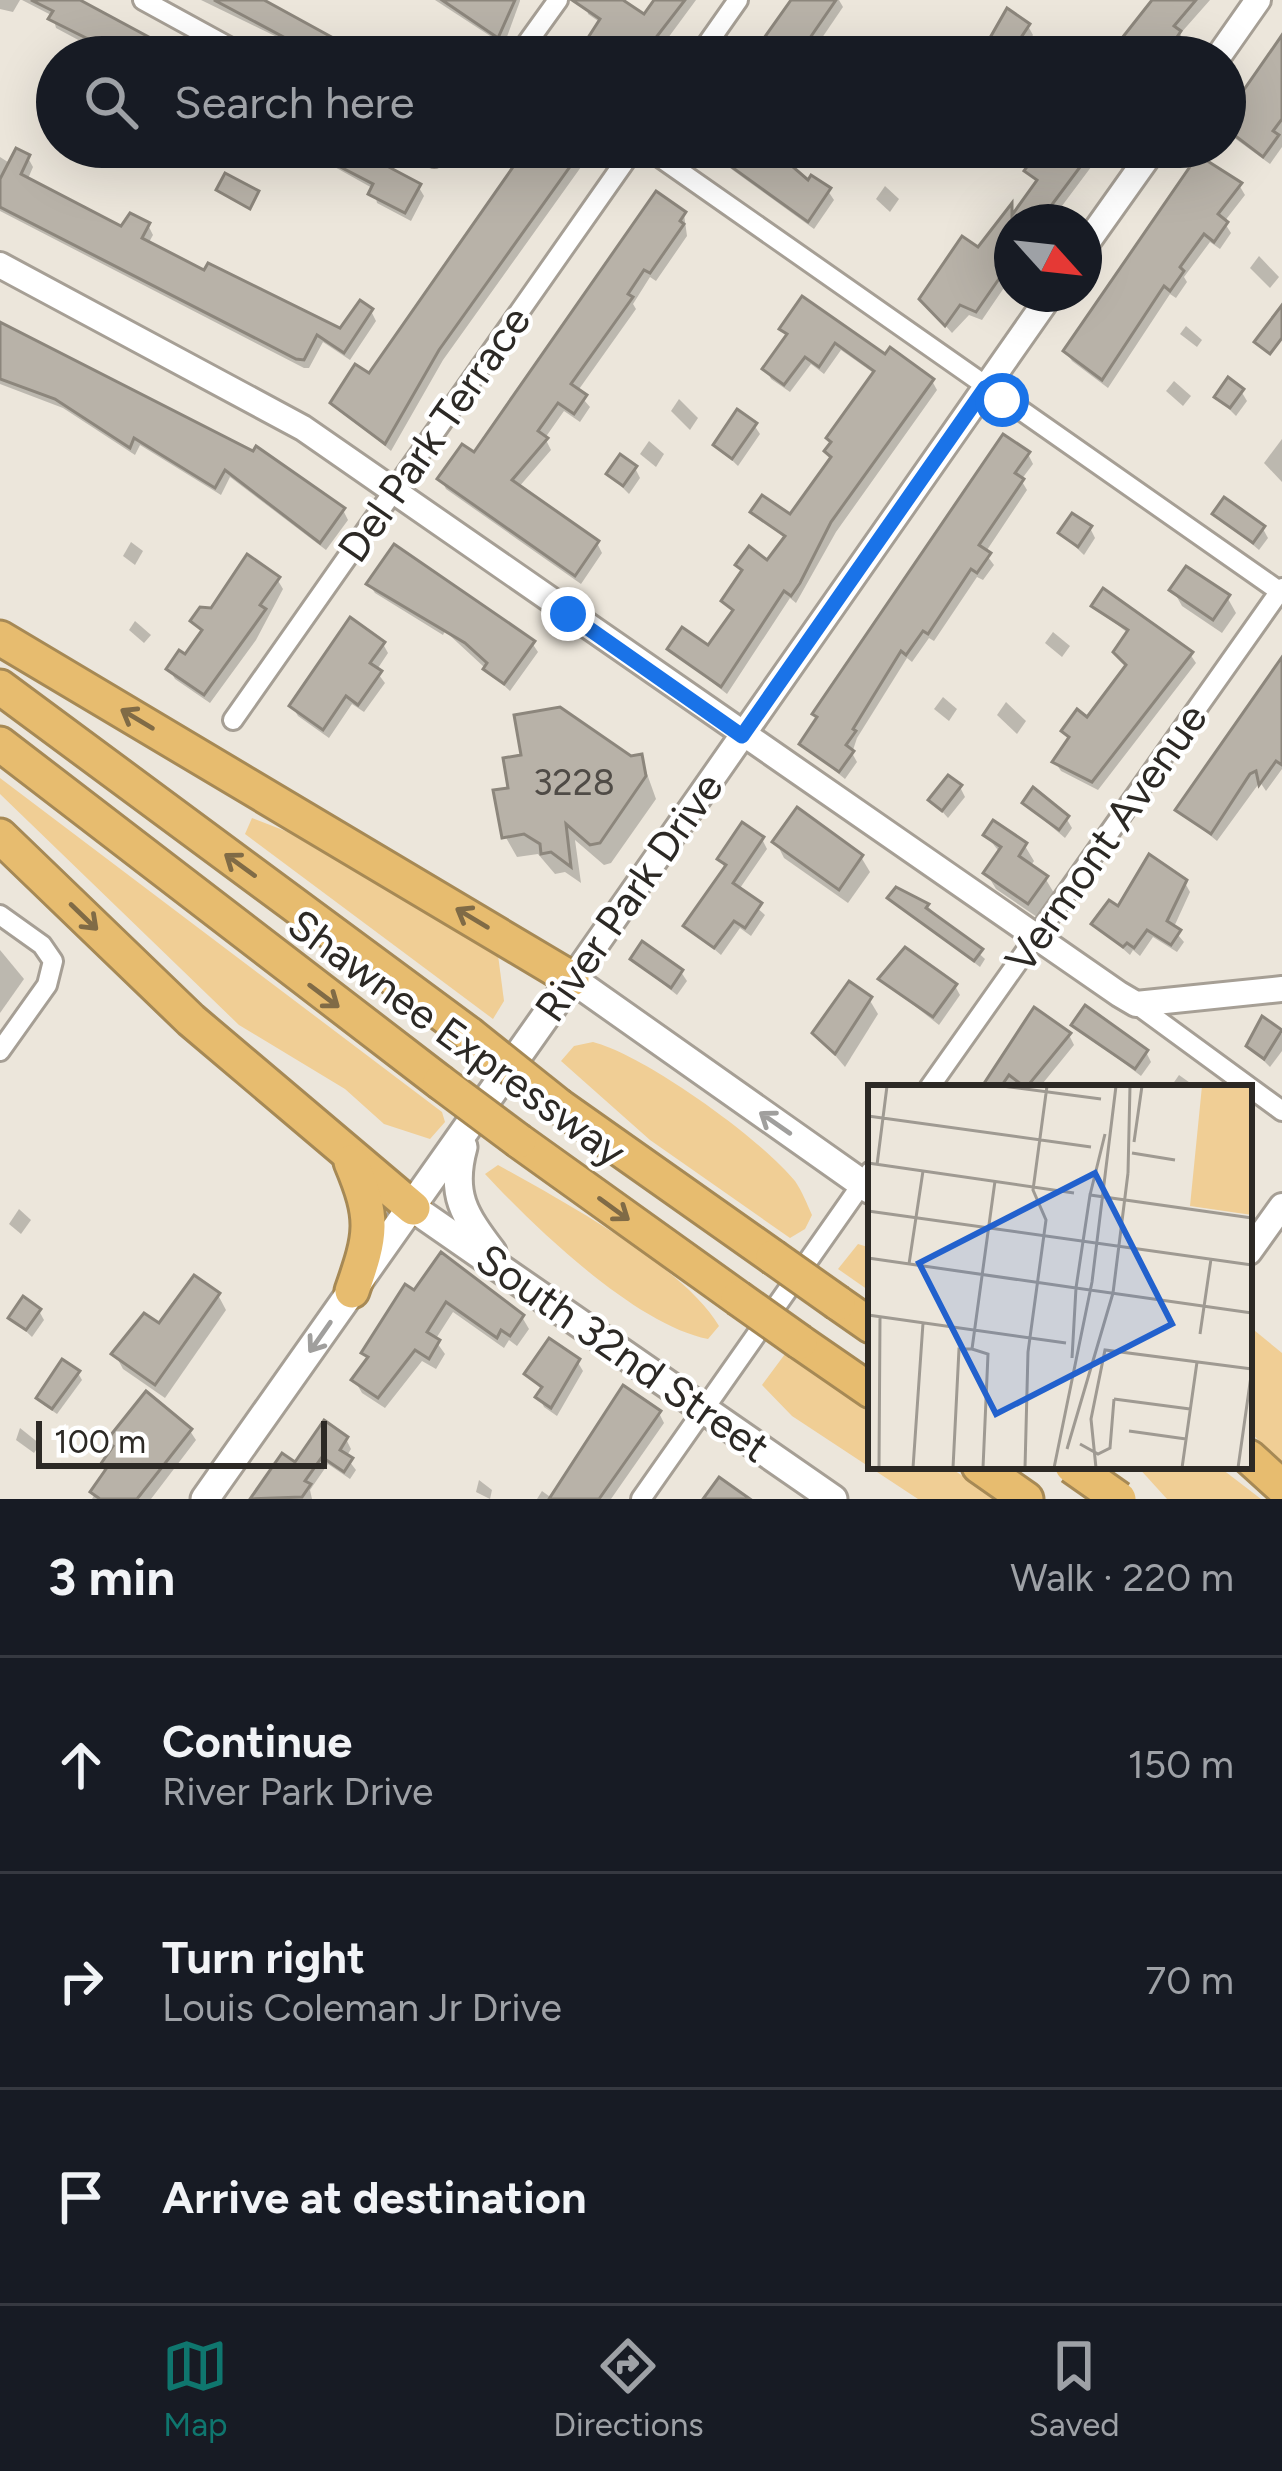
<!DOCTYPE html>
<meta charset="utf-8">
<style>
body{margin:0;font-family:Figtree,sans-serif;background:#20242c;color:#f1f3f6}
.compass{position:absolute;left:994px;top:204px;width:108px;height:108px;border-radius:50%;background:#171b24;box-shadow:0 12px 48px #0002;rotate:117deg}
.scale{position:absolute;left:36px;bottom:30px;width:291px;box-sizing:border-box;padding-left:12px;border:6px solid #2c2925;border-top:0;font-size:33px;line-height:42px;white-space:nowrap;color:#2c2925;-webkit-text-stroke:9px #fff;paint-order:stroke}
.stop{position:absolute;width:36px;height:36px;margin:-27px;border:9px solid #1a73e8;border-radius:50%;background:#fff}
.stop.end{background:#1a73e8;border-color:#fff;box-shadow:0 3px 12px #0008}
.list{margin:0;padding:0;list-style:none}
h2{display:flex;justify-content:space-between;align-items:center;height:156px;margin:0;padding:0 48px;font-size:51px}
h2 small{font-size:39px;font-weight:400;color:#9ea1a6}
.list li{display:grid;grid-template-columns:78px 1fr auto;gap:36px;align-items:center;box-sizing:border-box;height:216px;padding:0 48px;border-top:3px solid #363941}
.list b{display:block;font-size:45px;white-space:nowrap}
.list p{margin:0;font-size:39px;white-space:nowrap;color:#9ea1a6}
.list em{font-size:39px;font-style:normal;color:#9ea1a6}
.icon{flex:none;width:66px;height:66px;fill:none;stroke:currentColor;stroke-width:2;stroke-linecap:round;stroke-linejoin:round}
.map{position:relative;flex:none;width:1282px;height:1499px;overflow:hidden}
.search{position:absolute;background:#171b24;box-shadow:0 12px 48px #0002;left:36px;right:36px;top:36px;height:132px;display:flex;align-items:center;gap:30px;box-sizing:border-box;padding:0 42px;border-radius:66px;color:#9ea1a6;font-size:45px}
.sheet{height:804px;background:#171b24}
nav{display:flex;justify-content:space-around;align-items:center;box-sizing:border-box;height:168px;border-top:3px solid #363941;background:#171b24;font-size:33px;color:#9ea1a6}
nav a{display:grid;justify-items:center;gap:6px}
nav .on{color:#0f766e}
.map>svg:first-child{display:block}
.green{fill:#f0ce95}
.shadow{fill:#0003}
.building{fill:#b8b2a8;stroke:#8c867c;stroke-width:3}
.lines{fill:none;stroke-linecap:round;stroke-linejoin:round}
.minor-casing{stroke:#a69f95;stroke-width:24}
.tertiary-casing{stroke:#a69f95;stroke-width:30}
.secondary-casing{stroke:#a69f95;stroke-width:33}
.motorway-casing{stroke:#a68955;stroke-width:39}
.minor{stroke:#fff;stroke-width:18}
.tertiary{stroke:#fff;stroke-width:24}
.secondary{stroke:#fff;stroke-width:27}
.motorway{stroke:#e7bc6f;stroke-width:33}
.motorway-bridge-casing{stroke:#a68955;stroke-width:39;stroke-linecap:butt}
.motorway-bridge{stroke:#e7bc6f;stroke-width:33}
.oneway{stroke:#806b46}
.oneway2{stroke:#a09f9d}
.route{stroke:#1a73e8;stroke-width:15}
.labels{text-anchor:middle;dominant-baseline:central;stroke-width:9;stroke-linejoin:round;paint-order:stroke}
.number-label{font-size:36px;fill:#4f4b46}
.street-label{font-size:42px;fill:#2c2925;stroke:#fff}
.inset-road{fill:none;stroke:#9f9a92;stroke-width:3}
.view{fill:#2261cd;fill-opacity:0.15;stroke:#2261cd;stroke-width:6}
.inset-edge{fill:none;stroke:#2c2925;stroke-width:6}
</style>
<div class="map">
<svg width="1282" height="1499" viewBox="0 0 1282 1499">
<rect width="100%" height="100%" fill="#ece6db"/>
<g class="green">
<polygon points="0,778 442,1112 445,1122 430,1139 384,1124 345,1089 239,1025 0,794"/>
<polygon points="252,818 288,832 498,955 504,1001 493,1019 245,834"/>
<path d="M593,1042C646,1056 760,1138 795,1181C802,1191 807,1204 812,1215L805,1229L790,1238L650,1140L561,1061L574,1046Z"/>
<path d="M498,1165C559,1199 685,1267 719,1326L708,1339C636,1325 535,1228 485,1174Z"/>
<polygon points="858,1244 871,1248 871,1292 838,1269"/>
<polygon points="1249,1326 1282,1353 1282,1463 1249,1431"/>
<polygon points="785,1354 871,1413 871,1466 948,1466 996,1499 918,1499 792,1416 762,1385"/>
<polygon points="1137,1466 1218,1466 1261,1499 1167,1499"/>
</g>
<g class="shadow">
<polygon points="0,0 20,0 13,12 0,9"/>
<polygon points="22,0 76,0 179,57 110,57 56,28 53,16"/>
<polygon points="201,0 257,0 362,57 318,57"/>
<polygon points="435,0 520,0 520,1 504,45"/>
<polygon points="586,0 626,0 623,4 645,18 657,0 696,0 654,57 591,56 586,47 601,23 588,14"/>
<polygon points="796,0 839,0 843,7 809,57 765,57 761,49"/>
<polygon points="1156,0 1210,0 1180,34 1185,42 1174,57 1114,57"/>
<polygon points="1028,26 1033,35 1022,52 1015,47 1008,57 975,57"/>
<polygon points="1282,40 1282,147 1270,164 1229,134 1225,122"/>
<polygon points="47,81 57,87 57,110 38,97"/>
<polygon points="277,147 297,147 291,157"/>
<polygon points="299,147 352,147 418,186 424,196 411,221 377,203 374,189"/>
<polygon points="524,147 588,147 591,153 443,360 391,451 334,403 370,377 522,160"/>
<polygon points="701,147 762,147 808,185 828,191 834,200 814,229"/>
<polygon points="1045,147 1106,147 1050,222 1012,222 1012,276 982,320 969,315 952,333 922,299 978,252 1010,210 1016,214 1038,184 1028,171"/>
<polygon points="0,157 11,164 28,158 33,167 27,181 122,230 148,225 153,235 148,244 205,274 341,331 371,311 376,321 350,360 323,342 309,368 304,368 0,211"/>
<polygon points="1239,185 1245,195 1224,222 1231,233 1220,249 1210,242 1184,277 1187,282 1176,298 1170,294 1108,388 1072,361 1066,352"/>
<polygon points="885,186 899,199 890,212 876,199"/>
<polygon points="684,214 687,236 656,281 650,277 633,304 636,309 577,392 590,407 580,422 564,411 545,438 551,450 518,488 597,543 602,553 581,584 446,489 441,479 475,456"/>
<polygon points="1259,256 1279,277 1270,288 1250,268"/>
<polygon points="803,300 885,359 932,381 937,390 836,532 796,603 790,598 727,694 670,649 708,649 734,613 724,601 744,573 739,565 768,564 786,539 754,512 791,518 832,460 827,452 875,374 841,350 824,374 811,364 790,392 771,379 766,369 788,338 783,329"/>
<polygon points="0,324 343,510 348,520 326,550 230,477 221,495 140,445 135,455 63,408 0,384"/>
<polygon points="1186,326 1202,340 1197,347 1180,334"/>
<polygon points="1174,381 1191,396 1183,406 1166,391"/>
<polygon points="1241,391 1247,401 1236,416 1217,397"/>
<polygon points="679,399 698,418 690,430 671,411"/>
<polygon points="754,425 760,434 738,466 716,445"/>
<polygon points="1282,439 1282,482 1264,463"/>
<polygon points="649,441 664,454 656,467 640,454"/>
<polygon points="1028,454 1033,464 1021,480 1027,490 985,553 994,565 983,580 977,577 934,641 929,638 912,662 907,658 857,738 852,753 857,762 845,779 802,744"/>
<polygon points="635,468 640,478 629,494 610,475"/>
<polygon points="1216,514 1263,529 1268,538 1259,550"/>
<polygon points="1090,528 1095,538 1084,555 1062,534"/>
<polygon points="131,542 143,551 135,565 123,556"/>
<polygon points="277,579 283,589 256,640 210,703 175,679 169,669 186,659 203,634 194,621"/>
<polygon points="369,584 532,643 538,652 510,691 445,631 443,635 375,593"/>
<polygon points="1173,590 1227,597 1236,613 1222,633 1182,606"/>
<polygon points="1094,606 1190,654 1196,663 1098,790 1061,771 1055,762 1070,741 1065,731 1088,721 1128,667 1116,652 1129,634"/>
<polygon points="135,621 151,635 144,643 129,630"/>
<polygon points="1053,632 1070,646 1062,657 1045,643"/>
<polygon points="383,644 388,653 376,671 385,683 364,712 352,704 329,738 298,716 292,706"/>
<polygon points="1282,664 1282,769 1266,791 1260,782 1217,841 1179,810"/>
<polygon points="943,697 957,709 949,721 934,709"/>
<polygon points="1006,702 1026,721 1017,734 997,715"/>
<polygon points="641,757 656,799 611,863 604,865 575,840 581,883 565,872 555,874 538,854 517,857 505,836 511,790"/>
<polygon points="960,787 965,797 948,818 932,800"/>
<polygon points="1025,804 1066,818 1072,828 1065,838"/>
<polygon points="986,835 1025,846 1034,861 1030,867 1045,878 1054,893 1037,917 996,889 987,874 1001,854"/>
<polygon points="762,839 767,849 738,891 765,915 751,936 740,928 721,955 687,926 726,870 720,859"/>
<polygon points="776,842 861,857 870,872 848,903 784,858"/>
<polygon points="1185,883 1190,892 1173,929 1184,942 1177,952 1153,937 1140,956 1133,950 1130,955 1095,924"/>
<polygon points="891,899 927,906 985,959 980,967"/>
<polygon points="0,950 24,979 0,1013"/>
<polygon points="633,960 681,972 687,981 677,995"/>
<polygon points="882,980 955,986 960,995 939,1025"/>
<polygon points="869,999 878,1014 845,1067 816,1033"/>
<polygon points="1263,1020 1282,1034 1282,1051 1270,1067 1249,1046"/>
<polygon points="1074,1025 1146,1052 1151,1062 1141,1076"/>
<polygon points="1069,1035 1074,1045 1039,1088 984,1088"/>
<polygon points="1179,1075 1193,1085 1195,1088 1170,1088"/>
<polygon points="19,1209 31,1220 21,1234 9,1224"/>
<polygon points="406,1288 522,1317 529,1329 517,1346 509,1340 504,1348 453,1312 435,1340 445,1354 436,1369 422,1361 385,1408 362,1393 355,1381 369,1360 365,1353"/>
<polygon points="218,1295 226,1310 165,1398 123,1369 115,1354"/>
<polygon points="39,1311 44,1320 32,1337 12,1318"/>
<polygon points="577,1361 583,1371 557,1416 544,1407 539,1397 543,1391 527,1374"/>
<polygon points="78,1373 82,1380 57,1414 44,1405 40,1398"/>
<polygon points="659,1413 664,1423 611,1499 537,1499 542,1491 553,1499"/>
<polygon points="20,1428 40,1444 34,1453 16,1440"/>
<polygon points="190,1431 196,1440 151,1499 92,1499 108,1472 103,1465 114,1449 110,1441"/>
<polygon points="346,1439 351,1449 346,1457 356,1470 350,1479 328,1464 310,1490 312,1499 255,1499 282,1457 296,1467"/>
<polygon points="479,1480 492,1490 490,1499 476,1492"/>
</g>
<g class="building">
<polygon points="31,0 80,0 186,57 109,57 112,51 48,19 53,11"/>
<polygon points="214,0 264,0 368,57 321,57"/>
<polygon points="442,0 515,0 498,38"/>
<polygon points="572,0 623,0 644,14 654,0 685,0 641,57 597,57 582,47 600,19"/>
<polygon points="791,0 836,0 803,48 816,57 769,57 757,48"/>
<polygon points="1152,0 1196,0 1174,26 1181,31 1164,57 1107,57"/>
<polygon points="1007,8 1030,24 1008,57 979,57"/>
<polygon points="1282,35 1282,119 1273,131 1279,135 1263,157 1225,128 1225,117"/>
<polygon points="302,147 351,147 421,184 405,213 368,194 373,184"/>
<polygon points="527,147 584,147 439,350 385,444 330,403 355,364 369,373"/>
<polygon points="704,147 770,147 808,180 811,175 831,188 808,222"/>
<polygon points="1041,147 1095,147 1039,222 1012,222 1012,260 976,312 960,305 945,326 919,299 962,236 978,247 1012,203 1012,215 1037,180 1024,171"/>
<polygon points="16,148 30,155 21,174 121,226 130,213 150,223 142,238 204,270 208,263 340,328 360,300 373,309 344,353 317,335 304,360 296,359 0,207 0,179"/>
<polygon points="1198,155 1242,183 1218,214 1228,222 1214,242 1204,234 1180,267 1184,271 1170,291 1164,286 1102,380 1063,351"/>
<polygon points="225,173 259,191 250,209 216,190"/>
<polygon points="656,191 686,212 680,221 684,224 650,273 644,270 628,294 633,297 571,384 587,395 574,414 558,403 538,431 548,438 512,480 599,541 575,576 437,479 462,444 474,452"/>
<polygon points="802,296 885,354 890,347 934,379 831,522 800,583 791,596 784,591 721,687 667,649 682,627 708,645 733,610 721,601 742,570 735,565 749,546 767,560 785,536 750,512 762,495 790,514 831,457 824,451 831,442 826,438 874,371 835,343 819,367 805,357 784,385 762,369 787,334 779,329"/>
<polygon points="1282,305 1282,338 1270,354 1254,342"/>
<polygon points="0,322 253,451 256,446 345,508 320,543 225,470 215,488 134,438 130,448 55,399 0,379"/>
<polygon points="1228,377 1244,389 1230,408 1214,397"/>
<polygon points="737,409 757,423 732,459 713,445"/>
<polygon points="1003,434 1030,452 1015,473 1024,479 979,545 991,553 977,573 971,569 928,634 923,631 906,655 901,651 853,729 856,731 846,745 854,751 839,772 799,744 817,717 812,714"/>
<polygon points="620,454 637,466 623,486 606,474"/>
<polygon points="1224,497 1265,526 1253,543 1212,514"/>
<polygon points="1072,513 1092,526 1078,547 1058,533"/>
<polygon points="394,544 535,641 504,684 483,669 487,663 465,643 366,584"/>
<polygon points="247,554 280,577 260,605 266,609 204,695 166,669 179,650 185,654 202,630 190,621 200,607 211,608"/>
<polygon points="1186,566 1230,595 1213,620 1169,590"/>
<polygon points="1103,588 1193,652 1092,782 1052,762 1069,737 1061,731 1077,709 1087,717 1126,665 1113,652 1128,630 1091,606"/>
<polygon points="350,617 385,642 370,663 382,671 358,705 346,696 323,730 289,706"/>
<polygon points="1282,657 1282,765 1276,761 1259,785 1256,771 1250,774 1211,834 1175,810"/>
<polygon points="560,707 631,756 642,754 646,776 600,843 590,845 566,824 571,867 551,852 541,854 540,844 524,834 502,838 493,790 508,788 503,758 521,755 514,715"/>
<polygon points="948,775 962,785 942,811 928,800"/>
<polygon points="1033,787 1069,816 1059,830 1022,803"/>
<polygon points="797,807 863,855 839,890 772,842"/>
<polygon points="993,820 1027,843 1019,856 1048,876 1028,904 983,873 1001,847 983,835"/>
<polygon points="742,822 764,837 733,883 762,903 745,928 734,921 714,948 683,926 726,865 717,859"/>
<polygon points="1149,854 1187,880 1167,921 1181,930 1171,945 1147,930 1134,948 1127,943 1123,947 1091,924 1109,900 1118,906"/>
<polygon points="896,887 929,904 926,908 983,949 974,961 887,898"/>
<polygon points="642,941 683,970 671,988 630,959"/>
<polygon points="905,947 957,984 933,1017 878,979"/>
<polygon points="849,981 872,997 835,1054 812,1033"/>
<polygon points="1085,1005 1148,1050 1135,1069 1071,1025"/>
<polygon points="1034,1007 1071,1033 1026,1088 1009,1075 1000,1088 981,1088"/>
<polygon points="1262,1016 1282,1030 1264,1059 1246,1046"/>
<polygon points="441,1252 524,1315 510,1336 501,1330 497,1338 446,1302 427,1332 440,1340 429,1359 415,1350 378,1398 351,1380 368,1357 361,1353 405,1284 414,1290"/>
<polygon points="194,1275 220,1293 155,1385 111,1354 144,1313 159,1323"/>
<polygon points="23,1296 41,1309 26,1330 8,1318"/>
<polygon points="549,1338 580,1359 551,1408 535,1397 542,1387 524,1374"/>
<polygon points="62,1359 80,1371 52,1409 36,1398"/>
<polygon points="623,1385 661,1411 599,1499 549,1499"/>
<polygon points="146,1391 192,1429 137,1499 100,1499 90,1492 106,1469 100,1465 113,1446 106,1441"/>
<polygon points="324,1420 348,1437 340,1450 353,1458 344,1472 322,1457 305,1481 311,1484 302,1497 250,1499 282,1453 295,1462"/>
<polygon points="719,1477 750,1499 703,1499"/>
</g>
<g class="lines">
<defs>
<g id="minor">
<polyline points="143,0 247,57"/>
<polyline points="517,57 558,0"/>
<polyline points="698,57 738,0"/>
<polyline points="413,147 434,157 450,147"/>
<polyline points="645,147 1282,593"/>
<polyline points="233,720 635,147"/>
<polyline points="0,915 42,945 53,961 47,985 0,1051"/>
<polyline points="1136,1004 1282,1111"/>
<polyline points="929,1088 1282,588"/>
<polyline points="641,1499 871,1171"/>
</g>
<g id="tertiary">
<polyline points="1218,57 1258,0"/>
<polyline points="1084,247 1155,147"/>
<polyline points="0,265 303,428 1119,994 1136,1004 1282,989"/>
<polyline points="572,979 1051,294"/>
<polyline points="1249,1252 1282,1206"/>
</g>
<g id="secondary">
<path d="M463,1147C450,1194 464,1215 492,1252"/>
<polyline points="413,1208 833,1499"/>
<polyline points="205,1499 572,979 871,1190"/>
</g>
<g id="motorway">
<polyline points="0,638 572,979"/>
<polyline points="0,687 469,1034"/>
<polyline points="0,744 440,1082"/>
<polyline points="0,836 191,1020 413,1208"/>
<polyline points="559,1106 773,1257"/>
<polyline points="519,1141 738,1298"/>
<path d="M351,1162C375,1219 372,1234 352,1291"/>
<polyline points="838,1303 871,1326"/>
<polyline points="800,1342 871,1391"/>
<polyline points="1249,1457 1282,1487"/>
<polyline points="979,1466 1026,1499"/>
</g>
</defs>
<use href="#minor" class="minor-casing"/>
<use href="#tertiary" class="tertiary-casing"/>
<use href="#secondary" class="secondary-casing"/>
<use href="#motorway" class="motorway-casing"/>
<use href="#minor" class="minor"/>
<use href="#tertiary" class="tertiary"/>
<use href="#secondary" class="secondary"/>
<use href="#motorway" class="motorway"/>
<defs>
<g id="motorway-bridge">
<polyline points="469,1034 559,1106"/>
<polyline points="440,1082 519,1141"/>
<polyline points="773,1257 838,1303"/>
<polyline points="738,1298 800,1342"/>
<polyline points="1072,1466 1119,1499"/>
</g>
</defs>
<use href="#motorway-bridge" class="motorway-bridge-casing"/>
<use href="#motorway-bridge" class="motorway-bridge"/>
</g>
<defs><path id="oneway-shaft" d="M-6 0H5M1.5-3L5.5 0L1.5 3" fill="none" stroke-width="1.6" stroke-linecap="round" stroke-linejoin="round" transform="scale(3)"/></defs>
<g class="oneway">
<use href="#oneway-shaft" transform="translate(137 719) rotate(-149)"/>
<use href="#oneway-shaft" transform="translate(240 865) rotate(-144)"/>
<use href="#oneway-shaft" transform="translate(84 917) rotate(44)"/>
<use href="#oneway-shaft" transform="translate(472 918) rotate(-149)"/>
<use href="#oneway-shaft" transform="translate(324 996) rotate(37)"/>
<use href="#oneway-shaft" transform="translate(614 1209) rotate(36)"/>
</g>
<g class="oneway2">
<use href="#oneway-shaft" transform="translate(775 1123) rotate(-145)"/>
<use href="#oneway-shaft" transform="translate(320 1337) rotate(125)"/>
</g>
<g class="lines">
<polyline class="route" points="568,614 742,736 985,388 1002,400"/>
</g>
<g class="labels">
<g class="number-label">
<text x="574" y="782">3228</text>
</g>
<g class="street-label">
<text transform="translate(434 434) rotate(-55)">Del Park Terrace</text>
<text transform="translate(1106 838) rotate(-55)">Vermont Avenue</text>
<text transform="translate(629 897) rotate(-55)">River Park Drive</text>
<text transform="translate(457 1038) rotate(36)">Shawnee Expressway</text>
<text transform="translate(623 1353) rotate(35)">South 32nd Street</text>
</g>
</g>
<g transform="translate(868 1085)">
<rect width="384" height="384" fill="#ece6db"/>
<path d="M334,1H384V130L322,121Z" fill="#f0ce95"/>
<path class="inset-road" d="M134,1L233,14M0,31L223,62M266,57L274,1M264,68L307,75M0,78L206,108M9,80L19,1M260,88L262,1M222,110L237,49M0,126L384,180M384,133L222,110L208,203L384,228M0,173L208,203M41,179L55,86M245,208L260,88M0,230L198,258M332,249L343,174M104,264L127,96M104,264L120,269L115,383M204,273L208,203M246,314L322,324M261,346L318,354M212,359L230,369L242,363L246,314M199,364L245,208M11,383L12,232M45,383L55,238M85,383L91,264H104M157,383L160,267L178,135L165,105L179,1M186,383L224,197L248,1M228,383L223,334L237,265L384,284M314,383L329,277M370,383L384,284"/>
<path class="view" d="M227,88L304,239L128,329L51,178Z"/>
<rect width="384" height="384" class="inset-edge"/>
</g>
</svg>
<svg class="compass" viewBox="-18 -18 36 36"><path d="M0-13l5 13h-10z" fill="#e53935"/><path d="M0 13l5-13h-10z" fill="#9ea1a6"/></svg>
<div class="scale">100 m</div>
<div class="stop" style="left:1002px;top:400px"></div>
<div class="stop end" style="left:568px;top:614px"></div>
<div class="search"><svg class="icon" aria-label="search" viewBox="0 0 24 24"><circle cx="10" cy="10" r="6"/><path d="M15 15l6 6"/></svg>Search here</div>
</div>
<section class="sheet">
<h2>3 min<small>Walk · 220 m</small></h2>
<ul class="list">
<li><svg class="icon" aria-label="ahead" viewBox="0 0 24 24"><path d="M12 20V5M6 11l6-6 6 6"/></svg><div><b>Continue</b><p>River Park Drive</p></div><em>150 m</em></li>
<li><svg class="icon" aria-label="right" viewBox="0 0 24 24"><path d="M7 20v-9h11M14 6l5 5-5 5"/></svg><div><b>Turn right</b><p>Louis Coleman Jr Drive</p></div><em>70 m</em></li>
<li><svg class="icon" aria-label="arrive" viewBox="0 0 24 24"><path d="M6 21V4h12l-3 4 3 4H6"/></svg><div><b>Arrive at destination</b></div></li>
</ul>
</section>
<nav>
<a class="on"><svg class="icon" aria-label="map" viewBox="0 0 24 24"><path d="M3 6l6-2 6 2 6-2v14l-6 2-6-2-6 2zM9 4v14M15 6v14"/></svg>Map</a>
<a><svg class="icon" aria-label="directions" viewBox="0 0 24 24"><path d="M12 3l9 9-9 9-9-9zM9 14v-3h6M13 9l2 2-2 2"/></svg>Directions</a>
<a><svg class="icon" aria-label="saved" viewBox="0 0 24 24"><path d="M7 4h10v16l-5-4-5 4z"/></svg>Saved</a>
</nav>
